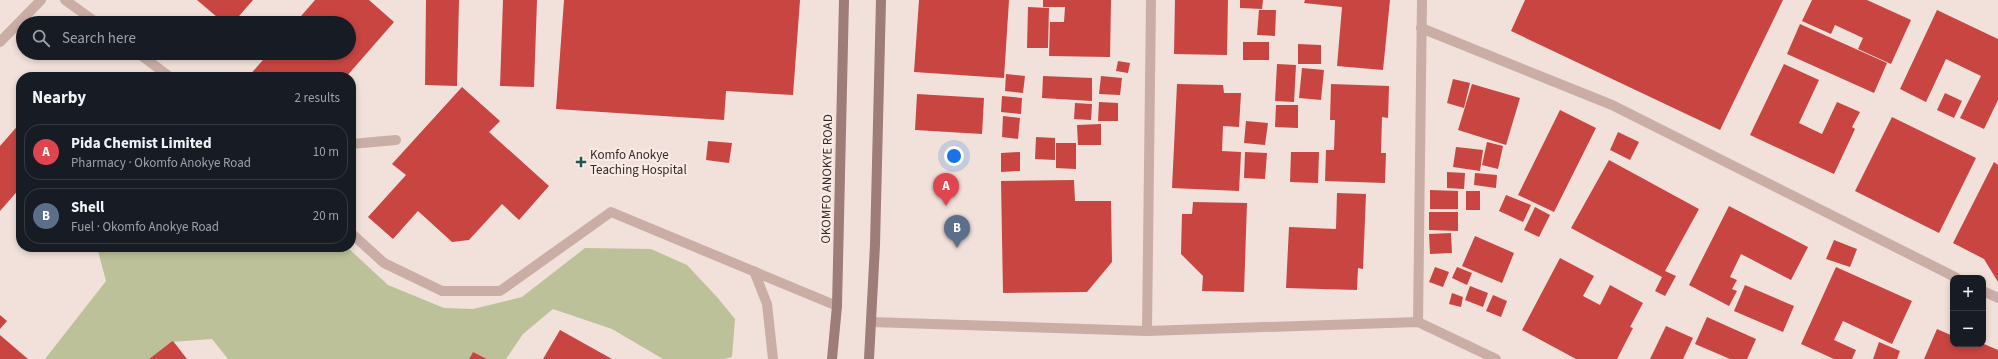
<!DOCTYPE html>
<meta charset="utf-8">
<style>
body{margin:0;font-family:"Source Sans 3",sans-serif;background:#20242c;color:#f1f3f6}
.controls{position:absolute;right:12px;bottom:12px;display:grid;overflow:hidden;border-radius:8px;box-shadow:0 2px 6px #0003}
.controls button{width:36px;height:36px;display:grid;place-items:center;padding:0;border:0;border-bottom:1px solid #363941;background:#171b24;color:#f1f3f6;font:20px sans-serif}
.you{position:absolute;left:954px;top:156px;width:14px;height:14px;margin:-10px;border:3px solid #fff;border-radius:50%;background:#1a73e8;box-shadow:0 0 0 6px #1a73e833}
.badge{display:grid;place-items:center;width:26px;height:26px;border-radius:50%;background:#ea580c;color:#fff;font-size:13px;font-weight:700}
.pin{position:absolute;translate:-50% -33px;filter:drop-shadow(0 1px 2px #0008)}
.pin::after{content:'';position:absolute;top:21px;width:14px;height:12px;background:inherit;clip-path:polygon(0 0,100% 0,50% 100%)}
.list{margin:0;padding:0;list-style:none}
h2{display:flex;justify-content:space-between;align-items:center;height:52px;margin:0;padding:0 16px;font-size:17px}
h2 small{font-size:13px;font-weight:400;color:#9ea1a6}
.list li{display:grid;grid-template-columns:26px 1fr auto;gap:12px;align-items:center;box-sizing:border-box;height:56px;margin:0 8px 8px;padding:0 8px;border:1px solid #363941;border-radius:16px}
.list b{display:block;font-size:15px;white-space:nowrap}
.list p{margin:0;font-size:13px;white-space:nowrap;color:#9ea1a6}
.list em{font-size:13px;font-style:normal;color:#9ea1a6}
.icon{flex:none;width:22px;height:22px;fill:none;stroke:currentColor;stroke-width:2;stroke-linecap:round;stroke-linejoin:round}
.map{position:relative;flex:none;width:1998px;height:359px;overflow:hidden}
.search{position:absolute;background:#171b24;box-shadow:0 2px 6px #0003;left:16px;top:16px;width:340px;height:44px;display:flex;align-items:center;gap:10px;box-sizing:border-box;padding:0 14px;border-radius:22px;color:#9ea1a6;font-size:15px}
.panel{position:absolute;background:#171b24;box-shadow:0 2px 6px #0003;left:16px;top:72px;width:340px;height:180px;border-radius:16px}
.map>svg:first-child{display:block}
.grass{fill:#bcc199}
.building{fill:#c84541}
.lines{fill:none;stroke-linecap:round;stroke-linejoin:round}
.lane{stroke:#caaea5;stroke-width:10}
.street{stroke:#caaea5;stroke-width:10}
.secondary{stroke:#9e7c77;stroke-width:10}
.poi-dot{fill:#1c584f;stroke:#f9ece6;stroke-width:1.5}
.labels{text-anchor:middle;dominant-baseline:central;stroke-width:4;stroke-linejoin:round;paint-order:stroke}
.poi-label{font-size:13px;fill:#362827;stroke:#f9ece6;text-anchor:start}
.street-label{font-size:13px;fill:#362827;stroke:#f9ece6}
</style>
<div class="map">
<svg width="1998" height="359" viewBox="0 0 1998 359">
<rect width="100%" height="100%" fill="#f2e1da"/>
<polygon class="grass" points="97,247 347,247 388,285 444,308 473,309 522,297 585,248 651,249 687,265 717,297 735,319 732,357 724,359 663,359 612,329 553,309 523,334 506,359 487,359 473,352 469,359 228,359 212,339 171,342 149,359 45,359 106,281"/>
<g class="building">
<polygon points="197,0 253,0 233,23 224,23"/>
<polygon points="315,0 369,0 394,22 346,77 248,77 269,53 349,53 349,23 295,23"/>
<polygon points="426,0 459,0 457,86 425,85"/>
<polygon points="503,0 537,0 534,87 500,86"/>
<polygon points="564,0 800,0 793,95 726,91 724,120 556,109"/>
<polygon points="919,0 1009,0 1004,78 914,72"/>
<polygon points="1043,0 1111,0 1110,57 1049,56 1050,22 1064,22 1065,7 1043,7"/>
<polygon points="1175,0 1228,0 1227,55 1174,54"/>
<polygon points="1240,0 1263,0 1262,9 1240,8"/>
<polygon points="1305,0 1390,0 1383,70 1337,66 1342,7 1304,3"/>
<polygon points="1525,0 1783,0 1720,130 1511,31"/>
<polygon points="1812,0 1867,0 1911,20 1891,64 1858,49 1863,38 1835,25 1831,34 1802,21"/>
<polygon points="1028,7 1049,8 1048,48 1027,48"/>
<polygon points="1259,10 1276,10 1275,36 1257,35"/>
<polygon points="1937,10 1998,39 1998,100 1984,129 1960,118 1981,76 1946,59 1926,102 1900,89"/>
<polygon points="1800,24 1887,63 1874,93 1787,54"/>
<rect x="1243" y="42" width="26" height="18"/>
<polygon points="1298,44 1321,45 1321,64 1298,64"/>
<polygon points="1118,61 1130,63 1128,73 1116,71"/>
<polygon points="1277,64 1296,65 1294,102 1275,101"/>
<polygon points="1784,64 1819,80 1799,123 1822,134 1837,102 1860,112 1852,127 1855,129 1834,174 1750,135"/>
<polygon points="1302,68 1324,70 1321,100 1299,98"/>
<polygon points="1006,74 1025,76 1023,93 1005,91"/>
<polygon points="1043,76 1092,78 1092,101 1042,98"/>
<polygon points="1101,76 1122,78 1120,95 1099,94"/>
<polygon points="1453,79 1470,83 1464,108 1447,103"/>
<polygon points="1177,84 1223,85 1224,93 1241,93 1239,127 1223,126 1222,151 1241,152 1239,191 1172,188"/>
<polygon points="1331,84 1389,86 1388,118 1382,117 1381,153 1386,153 1385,183 1325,181 1326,150 1334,150 1335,120 1330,120"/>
<polygon points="1472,84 1520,98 1506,145 1458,130"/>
<polygon points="462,87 500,121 489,132 549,186 519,220 502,204 469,240 452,242 418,211 393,239 368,217 406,175 392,164"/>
<polygon points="1945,93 1962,101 1954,118 1937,110"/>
<polygon points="917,94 984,98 982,134 915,130"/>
<polygon points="1002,96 1022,98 1021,114 1001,112"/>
<polygon points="1099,102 1118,103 1118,121 1098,121"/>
<polygon points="1075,103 1092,104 1091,120 1074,119"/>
<polygon points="1276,105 1298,105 1298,128 1275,127"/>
<polygon points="1560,110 1596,128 1554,212 1518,195"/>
<polygon points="1003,116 1020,118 1018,139 1002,137"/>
<polygon points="1892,117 1976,158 1939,233 1855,191"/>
<polygon points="1246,121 1268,123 1265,145 1244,143"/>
<polygon points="21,122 21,187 0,211 0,146"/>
<polygon points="1101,124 1101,145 1078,145 1077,125"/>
<polygon points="1618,132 1639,142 1630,160 1610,150"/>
<polygon points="1036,137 1055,138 1055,160 1035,159"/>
<polygon points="708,141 732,143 729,163 706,160"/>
<polygon points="1487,142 1503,146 1498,169 1482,165"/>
<polygon points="1056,143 1076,143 1076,169 1056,168"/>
<polygon points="1456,147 1483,150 1480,171 1453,167"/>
<polygon points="1020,152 1020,171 1001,172 1001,153"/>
<polygon points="1245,152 1267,153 1265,179 1244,178"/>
<polygon points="1291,152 1319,152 1318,183 1290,182"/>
<polygon points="1609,160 1699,209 1665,271 1676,276 1665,296 1655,291 1662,277 1571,228"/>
<polygon points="1994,162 1998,165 1998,282 1984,259 1953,243"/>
<polygon points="1447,172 1465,173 1464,189 1447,188"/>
<polygon points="1475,173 1497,175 1496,188 1474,185"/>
<polygon points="1074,180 1075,201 1111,201 1112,262 1087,292 1003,293 1001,181"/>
<polygon points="1430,190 1458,191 1458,209 1430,209"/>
<rect x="1466" y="191" width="14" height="19"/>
<polygon points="1337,193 1366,194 1363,269 1358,268 1357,290 1286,288 1289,227 1336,229"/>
<polygon points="1506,195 1531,205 1523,222 1499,211"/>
<polygon points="1193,202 1247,203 1244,292 1202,291 1203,276 1181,254 1182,214 1192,214"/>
<polygon points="1729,206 1808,247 1791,280 1741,254 1730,277 1737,280 1732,289 1737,291 1729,306 1689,285"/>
<polygon points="1535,207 1550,215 1539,237 1524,230"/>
<polygon points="1429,212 1458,212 1458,231 1429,230"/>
<polygon points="1451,233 1452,253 1430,254 1429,234"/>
<polygon points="1475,236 1514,253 1502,283 1462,266"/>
<polygon points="1834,240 1857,249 1850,267 1826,259"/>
<polygon points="1560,258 1594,276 1583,296 1600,305 1610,285 1643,303 1630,327 1633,328 1617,359 1576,359 1522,330"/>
<polygon points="1435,267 1449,272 1443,287 1429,282"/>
<polygon points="1457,267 1472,273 1467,285 1452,278"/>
<polygon points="1836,267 1912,301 1892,344 1843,321 1834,340 1856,350 1852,359 1834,359 1801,344"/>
<polygon points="1745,285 1794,306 1783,332 1734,311"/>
<polygon points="1470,286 1488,293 1483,307 1465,300"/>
<polygon points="1452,293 1463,297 1461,307 1449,304"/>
<polygon points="1493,295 1507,301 1501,317 1486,311"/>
<polygon points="0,315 7,321 0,329"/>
<polygon points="1707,317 1756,339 1747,359 1730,359 1695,344"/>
<polygon points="1666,326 1693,338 1683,359 1650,359"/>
<polygon points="1937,329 1953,336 1953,344 1984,344 1998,350 1998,359 1924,359"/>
<polygon points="560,330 612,359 543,359"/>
<polygon points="0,335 28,359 0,359"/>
<polygon points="173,341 187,359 149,359 171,342"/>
<polygon points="1879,342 1900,351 1897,359 1873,359"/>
<polygon points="473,352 487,359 469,359"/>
</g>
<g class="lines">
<g class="lane">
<polyline points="65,0 97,23"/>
<polyline points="0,42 41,0"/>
<polyline points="138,53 170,77"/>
<polyline points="351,144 396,140"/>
<polyline points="351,233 384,263 442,291 500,291 611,212 837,306"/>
<polyline points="754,271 767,304 773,359"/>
</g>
<g class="street">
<polyline points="1421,28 1612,105 1957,278"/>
<polyline points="1983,291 1998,298"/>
<polyline points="871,322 1147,331 1418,322 1496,359"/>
<polyline points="1418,322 1422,0"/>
<polyline points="1147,331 1151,0"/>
</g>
<g class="secondary">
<polyline points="832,359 837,306 844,0"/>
<polyline points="869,359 875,245 881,0"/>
</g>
</g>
<path class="poi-dot" d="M579 156h4v4h4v4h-4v4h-4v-4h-4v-4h4z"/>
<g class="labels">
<g class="poi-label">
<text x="590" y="155">Komfo Anokye<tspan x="590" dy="15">Teaching Hospital</tspan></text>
</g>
<g class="street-label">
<text transform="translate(827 179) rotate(-89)">OKOMFO ANOKYE ROAD</text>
</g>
</g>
</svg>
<div class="controls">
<button>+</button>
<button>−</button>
</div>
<div class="you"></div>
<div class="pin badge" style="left:946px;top:206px;background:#e0444e">A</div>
<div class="pin badge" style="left:957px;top:248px;background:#5c6f8a">B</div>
<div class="search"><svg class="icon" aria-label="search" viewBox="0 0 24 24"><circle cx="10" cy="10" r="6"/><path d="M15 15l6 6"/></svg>Search here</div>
<section class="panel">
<h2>Nearby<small>2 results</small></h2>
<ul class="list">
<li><span class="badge" style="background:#e0444e">A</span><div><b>Pida Chemist Limited</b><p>Pharmacy · Okomfo Anokye Road</p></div><em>10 m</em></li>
<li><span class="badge" style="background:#5c6f8a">B</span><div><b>Shell</b><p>Fuel · Okomfo Anokye Road</p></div><em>20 m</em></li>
</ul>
</section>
</div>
